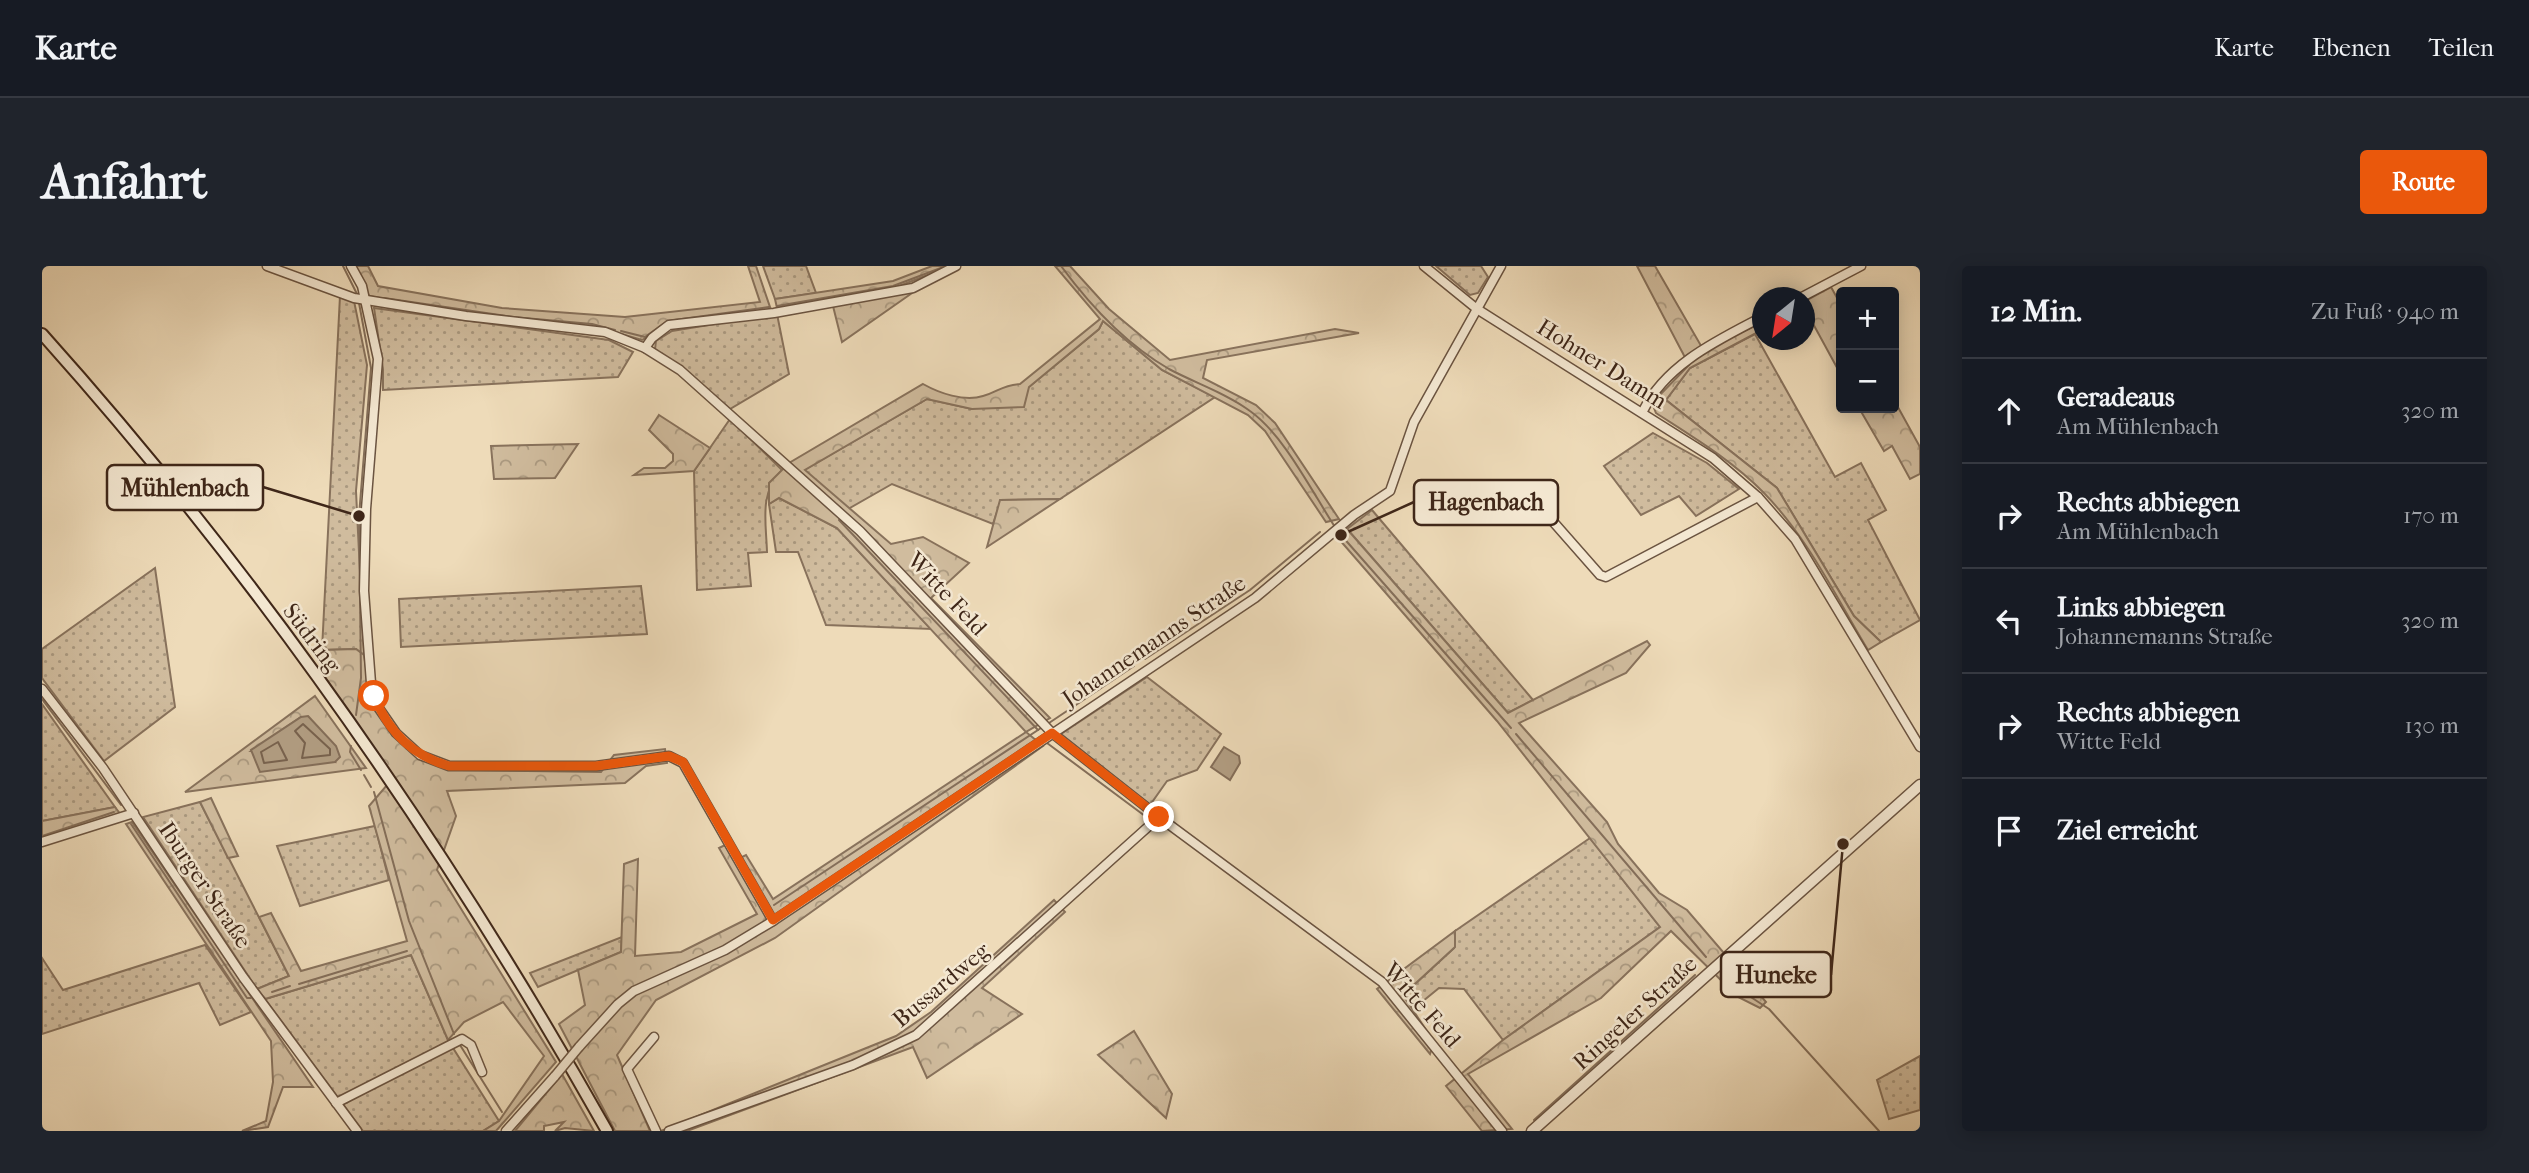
<!DOCTYPE html>
<html lang="de">
<meta charset="utf-8">
<style>
body{margin:0;font-family:"IM FELL French Canon",serif;background:#20242c;color:#f1f3f6}
.controls{position:absolute;right:21px;top:21px;display:grid;overflow:hidden;border-radius:7px;box-shadow:0 4px 18px #0003}
.controls button{width:63px;height:63px;display:grid;place-items:center;padding:0;border:0;border-bottom:2px solid #363941;background:#171b24;color:#f1f3f6;font:35px sans-serif}
.compass{position:absolute;left:1710px;top:21px;width:63px;height:63px;border-radius:50%;background:#171b24;box-shadow:0 4px 18px #0003;rotate:210deg}
.stop{position:absolute;width:21px;height:21px;margin:-16px;border:5px solid #ea580c;border-radius:50%;background:#fff}
.stop.end{background:#ea580c;border-color:#fff;box-shadow:0 2px 7px #0008}
.list{margin:0;padding:0;list-style:none}
h2{display:flex;justify-content:space-between;align-items:center;height:91px;margin:0;padding:0 28px;font-size:30px}
h2 small{font-size:23px;font-weight:400;color:#9ea1a6}
.list li{display:grid;grid-template-columns:46px 1fr auto;gap:21px;align-items:center;box-sizing:border-box;height:105px;padding:0 28px;border-top:2px solid #363941}
.list b{display:block;font-size:26px;white-space:nowrap}
.list p{margin:0;font-size:23px;white-space:nowrap;color:#9ea1a6}
.list em{font-size:23px;font-style:normal;color:#9ea1a6}
.icon{flex:none;width:38px;height:38px;fill:none;stroke:currentColor;stroke-width:2;stroke-linecap:round;stroke-linejoin:round}
.map{position:relative;flex:none;width:1878px;height:865px;overflow:hidden;border-radius:7px}
header{display:flex;align-items:center;gap:42px;box-sizing:border-box;height:98px;padding:0 35px;background:#171b24;border-bottom:2px solid #363941}
header strong{font-size:33px}
nav{display:flex;gap:38px;margin-inline-start:auto;font-size:24px}
.intro{display:flex;align-items:center;justify-content:space-between;box-sizing:border-box;height:168px;padding:0 42px}
h1{margin:0;font-size:49px}
.button{padding:18px 32px;border-radius:7px;background:#ea580c;color:#fff;font-size:24px;font-weight:700}
main{display:flex;gap:42px;padding:0 42px}
aside{flex:1;background:#171b24;border-radius:7px;box-shadow:0 4px 18px #0003}
.map>svg:first-child{display:block}
.grass{fill:url(#grass-dots);stroke:#88725c;stroke-width:2}
.forest{fill:url(#forest-crowns);stroke:#88725c;stroke-width:2;fill-rule:evenodd}
.water{fill:#b29e83;stroke:#846e59;stroke-width:2}
.lines{fill:none;stroke-linecap:round;stroke-linejoin:round}
.shore{stroke:#78624e;stroke-width:2}
.stream{stroke:#846e59;stroke-width:2}
.minor-casing{stroke:#6b5441;stroke-width:11}
.tertiary-casing{stroke:#6b5441;stroke-width:13}
.secondary-casing{stroke:#3f2719;stroke-width:14}
.minor{stroke:#f4e8d2;stroke-width:8}
.tertiary{stroke:#f4e8d2;stroke-width:10}
.secondary{stroke:#f4e8d2;stroke-width:10}
.minor-bridge-casing{stroke:#6b5441;stroke-width:11;stroke-linecap:butt}
.minor-bridge{stroke:#f4e8d2;stroke-width:8}
.route{stroke:#ea580c;stroke-width:9}
.labels{text-anchor:middle;dominant-baseline:central;stroke-width:5;stroke-linejoin:round;paint-order:stroke}
.street-label{font-size:23px;fill:#3f2719;stroke:#f4e8d2}
.leader{fill:none;stroke:#3f2719;stroke-width:2.5}
.callout-dot{fill:#3f2719;stroke:#f4e8d2;stroke-width:2.5}
.callout{fill:#f4e8d2;stroke:#3f2719;stroke-width:2.5}
.callout-label{font-size:24px;text-anchor:middle;font-weight:bold;fill:#3f2719}
</style>
<header>
<strong>Karte</strong>
<nav><a>Karte</a><a>Ebenen</a><a>Teilen</a></nav>
</header>
<div class="intro"><h1>Anfahrt</h1><a class="button">Route</a></div>
<main>
<div class="map">
<svg width="1878" height="865" viewBox="0 0 1878 865">
<defs>
<pattern id="grass-dots" width="8" height="8" patternUnits="userSpaceOnUse" patternTransform="scale(1.75)"><rect width="8" height="8" fill="#d0bc9e"/><path d="M2 2h.1M6 6h.1" fill="none" stroke="#aa9980" stroke-width="1.8" stroke-linecap="round"/></pattern>
<pattern id="forest-crowns" width="20" height="18" patternUnits="userSpaceOnUse" patternTransform="scale(1.75)"><rect width="20" height="18" fill="#d0bc9e"/><path d="M2 6a3 3 0 1 1 6 0M12 15a3 3 0 1 1 6 0" fill="none" stroke="#aa9980"/></pattern>
</defs>
<rect width="100%" height="100%" fill="#eedbb9"/>
<filter id="stains"><feTurbulence type="fractalNoise" baseFrequency=".00286" numOctaves="4"/><feColorMatrix values="0 0 0 0 .2 0 0 0 0 .09 0 0 0 0 .02 0 0 0 .5 -.17"/></filter>
<radialGradient id="worn" r=".72"><stop offset=".6" stop-color="#630" stop-opacity="0"/><stop offset="1" stop-color="#630" stop-opacity=".3"/></radialGradient>
<g class="grass">
<polygon points="721,0 764,0 774,27 733,33"/>
<polygon points="1394,0 1439,0 1446,11 1436,27 1428,29"/>
<polygon points="298,30 312,35 325,99 314,225 322,389 314,383 280,384"/>
<polygon points="332,42 567,74 591,86 576,111 341,124 341,103"/>
<polygon points="735,48 747,108 688,143 613,83 614,75 630,65"/>
<polygon points="1061,55 1120,104 1173,131 1018,233 959,234 951,258 850,218 806,243 762,204 885,133 930,143 987,121 1057,63"/>
<polygon points="1713,68 1793,211 1819,197 1844,244 1826,254 1878,354 1839,376 1812,350 1735,222 1624,134 1648,102"/>
<path d="M688,153L740,204C717,228 724,254 725,286L706,287L709,320L655,324L652,205Z"/>
<polygon points="1611,167 1665,197 1697,223 1654,250 1637,230 1599,249 1562,200"/>
<polygon points="737,232 795,262 889,363 784,359 756,286 734,286 727,238"/>
<polygon points="1330,244 1491,434 1466,447 1305,263"/>
<polygon points="113,302 133,441 62,495 0,412 0,383"/>
<polygon points="599,320 605,368 359,381 357,333"/>
<polygon points="1105,411 1179,468 1155,504 1125,515 1108,539 1019,468"/>
<polygon points="0,438 73,541 0,555"/>
<polygon points="158,536 247,710 215,723 101,551"/>
<polygon points="333,560 347,614 258,640 235,580"/>
<polygon points="1548,572 1618,661 1461,774 1422,723 1397,722 1370,744 1360,730 1412,682 1413,665"/>
<polygon points="580,671 579,686 496,721 488,707"/>
<polygon points="163,679 209,746 178,759 157,717 0,768 0,692 21,724"/>
<polygon points="369,689 406,774 457,855 441,865 321,865 223,733"/>
<polygon points="1878,790 1878,844 1847,853 1835,814"/>
</g>
<g class="forest">
<polygon points="311,0 326,0 336,20 460,42 583,51 718,36 706,0 714,0 729,44 627,58 600,74 562,63 423,47 327,30"/>
<polygon points="890,0 909,0 852,22 735,42 733,33 851,15"/>
<path d="M1013,0H1028L1067,43L1128,94L1293,63L1317,67L1165,94L1161,112L1214,139L1233,157L1297,253L1284,256L1223,165L1206,149L1120,104L1061,55L1057,63L987,121L982,141L930,143L885,133L763,204L849,278L881,271L927,297L889,332L1008,452L984,466L1001,480L733,672L614,734L575,789L608,865H573L517,758L543,739L536,704L579,686L582,598L596,593L593,690L639,686L715,648L677,582L683,579L692,595L704,589L731,633L984,466L795,262L737,232L727,238V217L747,197L881,118C897,127 922,136 941,130C956,126 960,119 978,118L1058,53Z"/>
<path d="M1595,0H1613L1662,85L1720,56V64L1648,102L1624,134L1735,222L1812,350L1839,376L1826,384C1794,331 1766,272 1722,227C1691,195 1651,171 1614,147L1610,137L1647,99Z"/>
<polygon points="1789,21 1799,39 1799,109 1763,43 1763,35"/>
<polygon points="873,25 800,76 791,40"/>
<polygon points="1852,134 1878,181 1878,208 1868,213 1850,180 1842,185 1817,142 1852,142"/>
<polygon points="617,149 668,182 652,205 592,209 602,202 623,202 631,195 631,188 607,164"/>
<polygon points="536,178 513,212 452,213 449,180"/>
<polygon points="1018,233 945,281 958,234"/>
<polygon points="1305,263 1466,447 1605,375 1608,379 1584,407 1477,457 1565,556 1576,578 1617,627 1645,644 1724,736 1718,742 1696,731 1629,665 1559,732 1426,808 1470,863 1440,865 1404,820 1461,774 1618,661 1455,455 1296,272"/>
<polygon points="314,383 322,389 329,435 350,468 384,495 419,504 559,506 572,489 623,483 625,497 604,500 583,517 405,525 414,550 395,604 514,796 454,865 441,865 457,855 502,790 461,736 422,756 406,774 369,689 223,733 215,723 247,710 217,651 229,647 259,705 365,675 327,540 352,511 279,408 280,384"/>
<path d="M273,430L324,502L143,526ZM259,451H266L293,496L209,485Z"/>
<polygon points="169,532 196,590 186,592 158,536"/>
<polygon points="73,541 79,549 0,572 0,555"/>
<polygon points="90,556 271,821 241,821 226,861 200,865 224,855 231,816 229,775 84,558"/>
<polygon points="1012,634 1023,646 940,722 980,748 885,812 871,781 645,865 619,865 854,770 889,746"/>
<polygon points="1413,665 1413,681 1361,729 1392,776 1388,788 1335,723"/>
<polygon points="1092,765 1130,828 1124,852 1056,789"/>
<polygon points="520,808 552,865 523,862 513,865 522,856 502,860 502,865 473,865"/>
</g>
<g class="water">
<polygon points="266,450 294,480 298,491 293,496 218,506 209,484 259,451"/>
<polygon points="1182,481 1197,490 1198,497 1188,514 1169,501"/>
</g>
<g class="lines">
<g class="shore">
<polygon points="261,458 288,483 288,489 260,492 263,477 253,465"/>
<polygon points="236,476 245,494 222,497 219,486"/>
</g>
<g class="stream">
<polyline points="301,0 315,28"/>
<path d="M1019,0C1047,38 1085,79 1127,103C1153,117 1184,127 1208,145C1242,169 1270,226 1293,261"/>
<polyline points="342,32 471,51 550,58 573,64"/>
<polyline points="735,40 851,20 904,0"/>
<polyline points="579,65 603,71 625,55 727,41"/>
<polyline points="797,254 996,464"/>
<polyline points="1299,269 1469,462"/>
<polyline points="1103,393 1208,324 1278,266"/>
<polyline points="0,433 79,539"/>
<polyline points="314,449 319,412 317,250 329,102 317,37"/>
<polyline points="1007,457 1092,400"/>
<polyline points="1474,468 1664,691"/>
<polyline points="1005,477 1107,553"/>
<polyline points="309,480 308,486 319,504"/>
<polyline points="322,509 329,521"/>
<polyline points="332,526 367,655 412,768"/>
<polyline points="89,558 205,732 209,732"/>
<polyline points="0,570 72,546"/>
<polyline points="732,639 999,462"/>
<polyline points="1679,705 1692,720 1727,743 1837,865"/>
<polyline points="257,718 365,685"/>
<polyline points="230,726 248,720"/>
<polyline points="418,779 460,846"/>
<polyline points="1492,854 1653,709"/>
</g>
<defs>
<g id="minor">
<polyline points="225,0 312,32 424,50 563,66 603,82 638,104 818,265 1010,467 1117,551 1340,716 1460,865"/>
<polyline points="309,0 320,20 336,93 324,243 322,325 329,417 336,441 354,467 378,489 407,500 554,500 627,490 641,497 731,655"/>
<polyline points="1382,0 1435,43 1671,192 1716,231 1753,273 1878,481"/>
<polyline points="1758,32 1819,0"/>
<polyline points="603,82 610,72 627,59 732,47 871,22 914,0"/>
<path d="M1601,145C1624,98 1676,74 1720,51"/>
<polyline points="1507,251 1558,309 1564,311 1716,231"/>
<polyline points="0,423 61,502 201,711 315,865"/>
<polyline points="0,576 92,547"/>
<polyline points="612,771 585,803 614,865"/>
<polyline points="537,781 576,738 592,725 683,684 731,655 1213,332 1312,249 1348,225 1372,156 1459,0"/>
<polyline points="294,837 420,773 429,779 440,806"/>
<polyline points="464,865 513,810"/>
<polyline points="627,865 811,799 874,769 1117,551"/>
</g>
<polyline id="tertiary" points="1490,865 1878,519"/>
<path id="secondary" d="M0,68C216,309 406,583 565,865"/>
</defs>
<use href="#minor" class="minor-casing"/>
<use href="#tertiary" class="tertiary-casing"/>
<use href="#secondary" class="secondary-casing"/>
<use href="#minor" class="minor"/>
<use href="#tertiary" class="tertiary"/>
<use href="#secondary" class="secondary"/>
<defs>
<polyline id="minor-bridge" points="513,810 537,781"/>
</defs>
<use href="#minor-bridge" class="minor-bridge-casing"/>
<use href="#minor-bridge" class="minor-bridge"/>
</g>
<g class="lines">
<path class="route" d="M332,430C346,465 371,490 407,500H554L627,490L641,496L731,654L1010,467L1117,551"/>
</g>
<g class="labels">
<g class="street-label">
<text transform="translate(1560 98) rotate(32)">Hohner Damm</text>
<text transform="translate(905 328) rotate(47)">Witte Feld</text>
<text transform="translate(270 372) rotate(53)">Südring</text>
<text transform="translate(1112 375) rotate(-34)">Johannemanns Straße</text>
<text transform="translate(163 619) rotate(56)">Iburger Straße</text>
<text transform="translate(899 719) rotate(-40)">Bussardweg</text>
<text transform="translate(1380 739) rotate(49)">Witte Feld</text>
<text transform="translate(1593 747) rotate(-42)">Ringeler Straße</text>
</g>
</g>
<path class="leader" d="M317 250L221 221M1299 269L1372 236M1801 578L1789 709"/>
<g class="callout-dot">
<circle cx="317" cy="250" r="7"/>
<circle cx="1299" cy="269" r="7"/>
<circle cx="1801" cy="578" r="7"/>
</g>
<g class="callout">
<rect x="65" y="199" width="156" height="45" rx="7"/>
<rect x="1372" y="214" width="144" height="45" rx="7"/>
<rect x="1679" y="686" width="110" height="45" rx="7"/>
</g>
<g class="callout-label">
<text x="143" y="230">Mühlenbach</text>
<text x="1444" y="244">Hagenbach</text>
<text x="1734" y="717">Huneke</text>
</g>
<rect width="100%" height="100%" filter="url(#stains)"/>
<rect width="100%" height="100%" fill="url(#worn)"/>
</svg>
<div class="controls">
<button>+</button>
<button>−</button>
</div>
<svg class="compass" viewBox="-18 -18 36 36"><path d="M0-13l5 13h-10z" fill="#e53935"/><path d="M0 13l5-13h-10z" fill="#9ea1a6"/></svg>
<div class="stop" style="left:332px;top:430px"></div>
<div class="stop end" style="left:1117px;top:551px"></div>
</div>
<aside>
<h2>12 Min.<small>Zu Fuß · 940 m</small></h2>
<ul class="list">
<li><svg class="icon" aria-label="ahead" viewBox="0 0 24 24"><path d="M12 20V5M6 11l6-6 6 6"/></svg><div><b>Geradeaus</b><p>Am Mühlenbach</p></div><em>320 m</em></li>
<li><svg class="icon" aria-label="right" viewBox="0 0 24 24"><path d="M7 20v-9h11M14 6l5 5-5 5"/></svg><div><b>Rechts abbiegen</b><p>Am Mühlenbach</p></div><em>170 m</em></li>
<li><svg class="icon" aria-label="left" viewBox="0 0 24 24"><path d="M17 20v-9H6M10 6l-5 5 5 5"/></svg><div><b>Links abbiegen</b><p>Johannemanns Straße</p></div><em>320 m</em></li>
<li><svg class="icon" aria-label="right" viewBox="0 0 24 24"><path d="M7 20v-9h11M14 6l5 5-5 5"/></svg><div><b>Rechts abbiegen</b><p>Witte Feld</p></div><em>130 m</em></li>
<li><svg class="icon" aria-label="arrive" viewBox="0 0 24 24"><path d="M6 21V4h12l-3 4 3 4H6"/></svg><div><b>Ziel erreicht</b></div></li>
</ul>
</aside>
</main>
